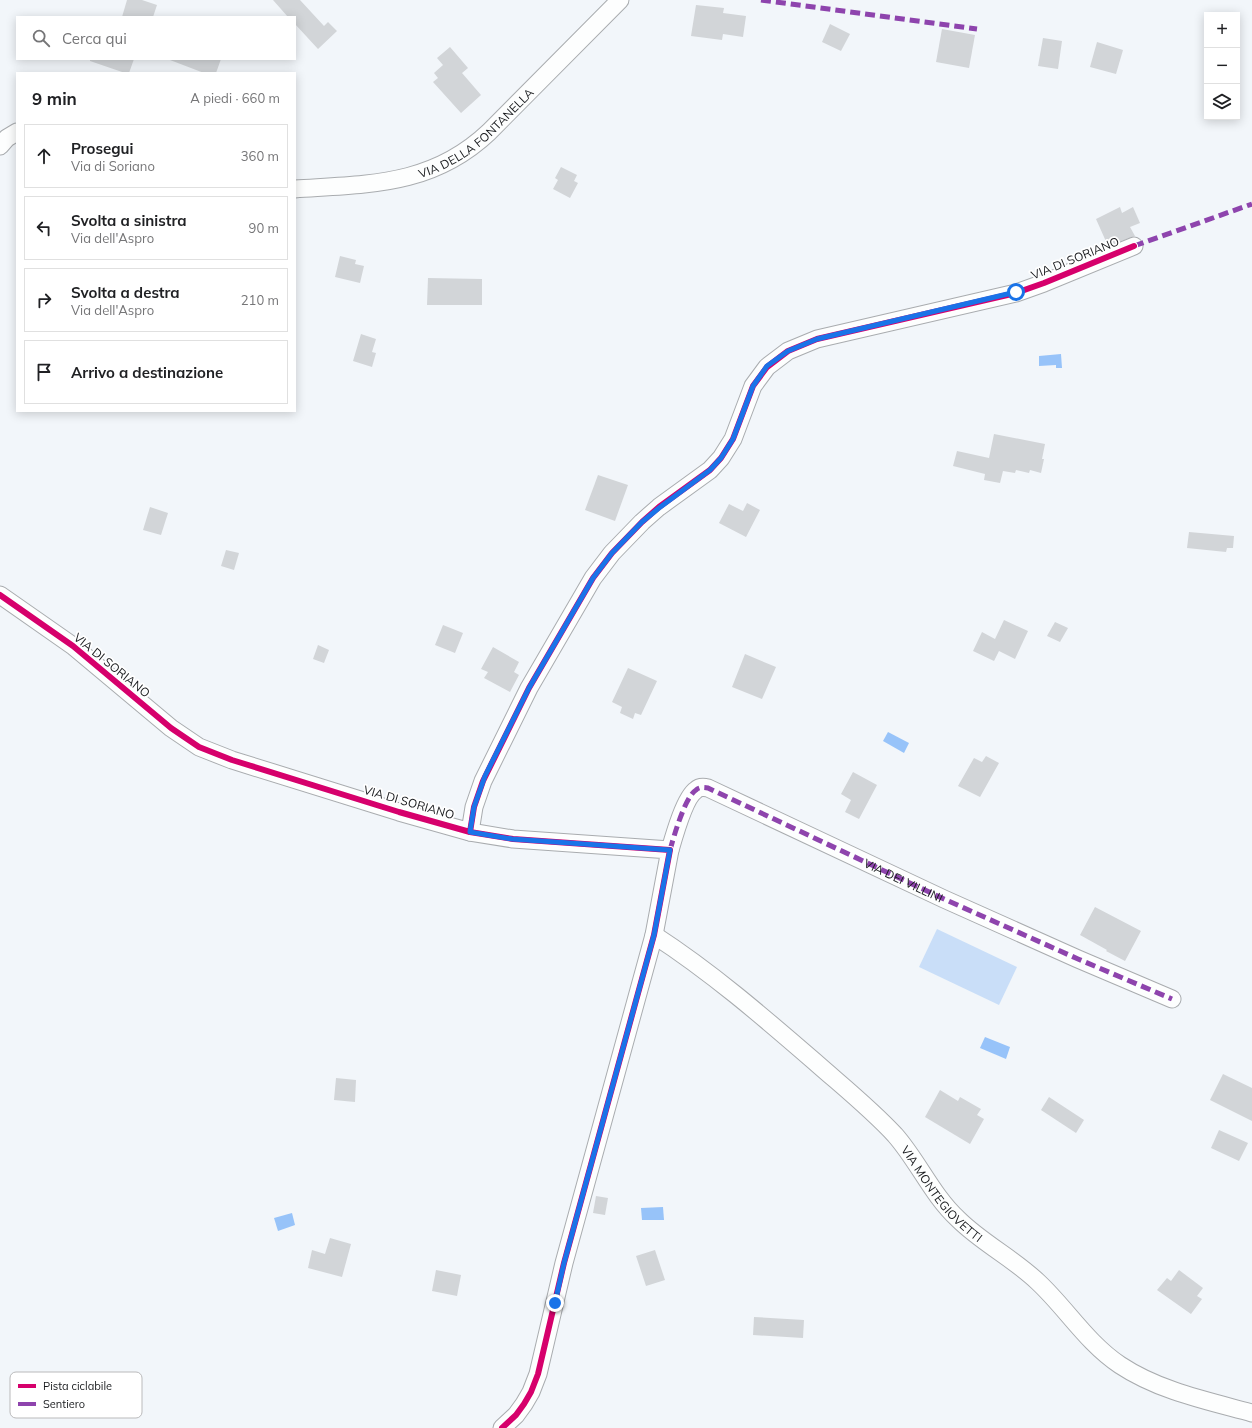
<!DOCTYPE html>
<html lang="it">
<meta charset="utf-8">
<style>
body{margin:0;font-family:Mulish,sans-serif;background:#f2f2f2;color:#202124}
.controls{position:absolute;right:12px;top:12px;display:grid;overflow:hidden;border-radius:0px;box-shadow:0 2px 10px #0003}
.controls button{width:36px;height:36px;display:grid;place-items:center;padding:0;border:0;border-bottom:1px solid #e0e0e0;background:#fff;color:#202124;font:20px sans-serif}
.stop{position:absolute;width:12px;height:12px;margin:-9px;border:3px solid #1a73e8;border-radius:50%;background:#fff}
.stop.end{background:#1a73e8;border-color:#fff;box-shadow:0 1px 4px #0008}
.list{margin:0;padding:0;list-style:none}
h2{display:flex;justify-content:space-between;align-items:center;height:52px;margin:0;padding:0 16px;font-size:17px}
h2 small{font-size:13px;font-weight:400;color:#757577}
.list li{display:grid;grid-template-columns:26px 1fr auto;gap:12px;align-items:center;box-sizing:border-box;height:64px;margin:0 8px 8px;padding:0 8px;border:1px solid #e0e0e0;border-radius:0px}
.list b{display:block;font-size:15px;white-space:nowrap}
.list p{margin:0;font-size:13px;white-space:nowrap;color:#757577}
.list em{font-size:13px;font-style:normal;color:#757577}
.icon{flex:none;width:22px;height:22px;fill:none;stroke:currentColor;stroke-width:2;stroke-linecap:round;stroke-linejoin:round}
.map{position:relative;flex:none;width:1252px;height:1428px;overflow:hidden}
.search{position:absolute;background:#fff;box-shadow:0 2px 10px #0003;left:16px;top:16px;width:280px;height:44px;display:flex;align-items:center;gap:10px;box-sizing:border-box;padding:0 14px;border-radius:0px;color:#757577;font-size:15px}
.panel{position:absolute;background:#fff;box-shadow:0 2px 10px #0003;left:16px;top:72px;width:280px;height:340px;border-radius:0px}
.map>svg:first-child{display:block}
.green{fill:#c9def8}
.water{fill:#97c3f9}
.building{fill:#d2d5d8}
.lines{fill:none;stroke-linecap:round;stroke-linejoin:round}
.minor-casing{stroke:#a9acaf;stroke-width:19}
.minor{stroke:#fdfefe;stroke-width:17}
.quiet{stroke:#8e44ad;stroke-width:5;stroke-dasharray:10 5;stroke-linecap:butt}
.cycleway-casing{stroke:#fff;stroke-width:8}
.cycleway{stroke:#d6006c;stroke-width:6}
.route{stroke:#1a73e8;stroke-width:5}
.labels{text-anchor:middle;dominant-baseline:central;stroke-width:3.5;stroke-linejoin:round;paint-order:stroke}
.street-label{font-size:12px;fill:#181a1d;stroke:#fff}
.key{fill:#fff;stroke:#bababb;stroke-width:1}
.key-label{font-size:11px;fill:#181a1d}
</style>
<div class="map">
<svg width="1252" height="1428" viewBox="0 0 1252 1428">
<rect width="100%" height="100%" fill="#f2f6fa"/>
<polygon class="green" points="937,929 1017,967 999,1005 919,967"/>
<g class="water">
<polygon points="1061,354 1062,368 1056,368 1056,365 1039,366 1039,356"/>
<polygon points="888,732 909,743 904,753 883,741"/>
<polygon points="985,1037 1010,1047 1006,1059 980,1048"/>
<polygon points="663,1207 664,1220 642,1220 641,1208"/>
<polygon points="292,1213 295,1225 278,1231 274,1218"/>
</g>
<g class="building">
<polygon points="127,0 142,0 157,5 153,17 122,17"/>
<polygon points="273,0 300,0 324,26 328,22 337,31 318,49 295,24 295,17 288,17"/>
<polygon points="696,5 724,8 723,13 746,16 743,37 723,34 722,40 691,36"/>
<polygon points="830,24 850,34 841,51 822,42"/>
<polygon points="942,29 975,35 969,68 936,62"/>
<polygon points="1043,38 1062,41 1058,69 1038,66"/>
<polygon points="1097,42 1123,50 1116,74 1090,67"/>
<polygon points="450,47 468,68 462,73 481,95 461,113 433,82 438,78 434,73 443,65 437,58"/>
<polygon points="90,59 134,59 129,73 125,73 90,61"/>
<polygon points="170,59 221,59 216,73 204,73 170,60"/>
<polygon points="561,167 577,175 574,181 578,183 570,198 553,189 558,180 555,178"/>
<polygon points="1120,207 1122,213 1133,207 1140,223 1130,227 1135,236 1108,246 1096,219"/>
<polygon points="340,256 356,260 355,264 364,266 360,283 335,277"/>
<polygon points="428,278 482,279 482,305 427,305"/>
<polygon points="361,334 376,339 372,352 376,353 372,367 353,361"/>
<polygon points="994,434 1045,444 1042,459 1044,459 1041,473 1030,470 1029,473 1016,470 1015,473 1003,471 1000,483 984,480 985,474 953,466 957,451 989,458"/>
<polygon points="598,475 628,485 615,521 585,510"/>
<polygon points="747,503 760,510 746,537 719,523 729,504 743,511"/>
<polygon points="150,507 168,513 161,535 143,530"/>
<polygon points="1189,532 1234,536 1233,548 1227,548 1226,552 1187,548"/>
<polygon points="226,550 239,553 234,570 221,566"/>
<polygon points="1004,620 1028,631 1015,659 999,651 994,661 973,651 982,632 995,639"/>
<polygon points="1055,622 1068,628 1060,642 1047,636"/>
<polygon points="443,625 463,633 455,653 435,645"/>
<polygon points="318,645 329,650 324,663 313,659"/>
<polygon points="493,647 519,662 514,672 519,675 510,692 484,678 488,672 481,669"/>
<polygon points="745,654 776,667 762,699 732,687"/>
<polygon points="628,668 657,681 641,715 635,713 633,719 620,713 622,707 612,702"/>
<polygon points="986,756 999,763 980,797 958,786 974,758 982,762"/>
<polygon points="853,772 877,785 859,819 845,812 851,800 841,794"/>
<polygon points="1095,907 1141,931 1125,961 1106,951 1107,950 1080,935"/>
<polygon points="1223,1074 1252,1088 1252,1121 1210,1100"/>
<polygon points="336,1078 356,1080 355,1102 334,1100"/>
<polygon points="940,1090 958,1101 960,1097 981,1109 977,1115 984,1119 970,1144 925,1117"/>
<polygon points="1049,1097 1084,1120 1076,1133 1041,1110"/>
<polygon points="1219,1130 1248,1143 1239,1161 1211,1148"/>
<polygon points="596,1196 608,1198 605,1215 593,1213"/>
<polygon points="330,1238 351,1244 342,1277 308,1268 312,1250 325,1254"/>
<polygon points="655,1250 665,1280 646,1286 636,1256"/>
<polygon points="436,1270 461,1275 457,1296 432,1291"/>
<polygon points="1179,1270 1203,1288 1197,1296 1202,1299 1191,1314 1157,1290 1167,1278 1171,1281"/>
<polygon points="754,1317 804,1320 803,1338 753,1335"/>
</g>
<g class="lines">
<defs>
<g id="minor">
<polyline points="0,146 7,138 17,132"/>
<path id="s1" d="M295,189C369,184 432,186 489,132L620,0"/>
<polyline points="0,595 73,646 171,728 199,747 232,760 399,812 470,832 474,807 483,781 529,688 593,578 612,553 642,522 659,507 710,470 721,458 733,439 753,386 767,367 788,351 817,339 1016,293 1044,283 1134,246"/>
<polyline points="470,832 513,839 670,850 654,935 564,1263 538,1374 531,1392 524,1404 516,1415 502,1428"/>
<path id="s2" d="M670,850C674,836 685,797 696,790C699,787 704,787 708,788L944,899L1078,959L1172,999"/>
<path id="s3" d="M654,935C711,972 762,1016 814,1061C841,1085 870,1108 895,1135C918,1161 932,1195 958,1219C982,1243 1013,1258 1038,1282C1066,1308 1087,1343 1120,1365C1159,1391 1208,1401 1252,1413"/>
</g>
</defs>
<use href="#minor" class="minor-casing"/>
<use href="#minor" class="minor"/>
<g class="quiet">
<polyline points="761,0 977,29"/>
<polyline points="1134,246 1252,204"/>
<path d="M670,850C674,836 685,797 696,790C699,787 704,787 708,788L944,899L1078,959L1172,999"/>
</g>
<defs>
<g id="cycleway">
<polyline points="0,595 73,646 171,728 199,747 232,760 399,812 470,832 474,807 483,781 529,688 593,578 612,553 642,522 659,507 710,470 721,458 733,439 753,386 767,367 788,351 817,339 1016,293 1044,283 1134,246"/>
<polyline points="470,832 513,839 670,850 654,935 564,1263 538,1374 531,1392 524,1404 516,1415 502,1428"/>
</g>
</defs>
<use href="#cycleway" class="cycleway-casing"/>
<use href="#cycleway" class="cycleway"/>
</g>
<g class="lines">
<polyline class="route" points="555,1303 564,1263 654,935 670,850 512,839 470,832 474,807 485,776 529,688 593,578 612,553 642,522 659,508 710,470 721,458 733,439 753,386 767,366 788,351 817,339 1016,292"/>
</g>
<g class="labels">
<g class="street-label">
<text stroke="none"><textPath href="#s1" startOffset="196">VIA DELLA FONTANELLA</textPath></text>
<text transform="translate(1075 258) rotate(-22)">VIA DI SORIANO</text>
<text transform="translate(112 665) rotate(39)">VIA DI SORIANO</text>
<text transform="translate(409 802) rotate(16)">VIA DI SORIANO</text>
<text stroke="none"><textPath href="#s2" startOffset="295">VIA DEI VILLINI</textPath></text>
<text stroke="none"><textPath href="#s3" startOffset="389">VIA MONTEGIOVETTI</textPath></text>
</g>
</g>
<rect x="10" y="1372" width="132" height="46" rx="6" class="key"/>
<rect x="18" y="1384" width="18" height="4" fill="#d6006c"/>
<rect x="18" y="1402" width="18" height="4" fill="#8e44ad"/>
<g class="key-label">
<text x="43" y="1390">Pista ciclabile</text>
<text x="43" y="1408">Sentiero</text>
</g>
</svg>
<div class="controls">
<button>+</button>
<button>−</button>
<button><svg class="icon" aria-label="layers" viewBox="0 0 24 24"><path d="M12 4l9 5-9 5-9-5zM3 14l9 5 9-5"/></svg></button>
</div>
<div class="stop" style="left:1016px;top:292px"></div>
<div class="stop end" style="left:555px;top:1303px"></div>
<div class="search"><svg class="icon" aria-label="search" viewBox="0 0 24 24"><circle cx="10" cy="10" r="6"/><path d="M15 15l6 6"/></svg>Cerca qui</div>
<section class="panel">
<h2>9 min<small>A piedi · 660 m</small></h2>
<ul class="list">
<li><svg class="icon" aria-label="ahead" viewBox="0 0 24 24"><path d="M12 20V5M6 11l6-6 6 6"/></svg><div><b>Prosegui</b><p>Via di Soriano</p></div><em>360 m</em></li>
<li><svg class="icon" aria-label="left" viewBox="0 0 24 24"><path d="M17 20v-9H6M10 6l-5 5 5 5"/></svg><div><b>Svolta a sinistra</b><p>Via dell'Aspro</p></div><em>90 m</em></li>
<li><svg class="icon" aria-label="right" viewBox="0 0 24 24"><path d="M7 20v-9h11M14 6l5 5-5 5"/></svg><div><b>Svolta a destra</b><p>Via dell'Aspro</p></div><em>210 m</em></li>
<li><svg class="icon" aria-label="arrive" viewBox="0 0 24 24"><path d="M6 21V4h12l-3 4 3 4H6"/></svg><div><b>Arrivo a destinazione</b></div></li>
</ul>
</section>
</div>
